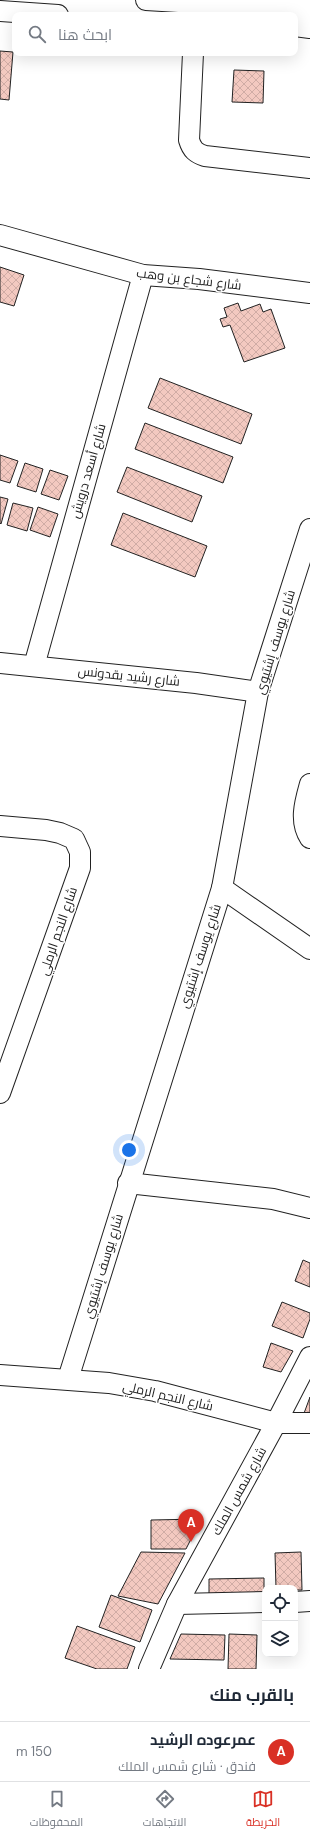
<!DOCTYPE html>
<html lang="ar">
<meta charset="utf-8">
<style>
body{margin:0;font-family:"DM Sans",Cairo,sans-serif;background:#f2f2f3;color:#1f2937;direction:rtl}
.controls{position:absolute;right:12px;bottom:12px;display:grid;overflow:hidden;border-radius:8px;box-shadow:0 4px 16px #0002}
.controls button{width:36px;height:36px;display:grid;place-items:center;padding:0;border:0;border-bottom:1px solid #e0e1e3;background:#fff;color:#1f2937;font:20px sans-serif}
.you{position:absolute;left:129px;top:1150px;width:14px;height:14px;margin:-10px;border:3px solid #fff;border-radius:50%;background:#1a73e8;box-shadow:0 0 0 6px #1a73e833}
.badge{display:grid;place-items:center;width:26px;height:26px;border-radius:50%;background:#d93025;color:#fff;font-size:13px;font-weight:700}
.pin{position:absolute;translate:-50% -33px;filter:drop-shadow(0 1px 2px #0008)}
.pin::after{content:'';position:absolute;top:21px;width:14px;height:12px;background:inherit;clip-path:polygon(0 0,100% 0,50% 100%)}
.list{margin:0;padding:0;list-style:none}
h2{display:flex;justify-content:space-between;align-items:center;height:52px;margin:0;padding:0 16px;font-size:17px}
h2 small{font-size:13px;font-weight:400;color:#747a83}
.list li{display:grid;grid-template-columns:26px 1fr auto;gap:12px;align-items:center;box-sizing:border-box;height:60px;padding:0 16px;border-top:1px solid #e0e1e3}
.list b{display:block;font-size:15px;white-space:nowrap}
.list p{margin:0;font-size:13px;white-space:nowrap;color:#747a83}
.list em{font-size:13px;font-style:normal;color:#747a83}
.icon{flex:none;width:22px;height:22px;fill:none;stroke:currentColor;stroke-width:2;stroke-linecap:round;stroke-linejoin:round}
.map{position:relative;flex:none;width:310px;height:1669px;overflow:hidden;direction:ltr}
.search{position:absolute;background:#fff;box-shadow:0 4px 16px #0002;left:12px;right:12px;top:12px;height:44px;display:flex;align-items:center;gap:10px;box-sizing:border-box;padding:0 14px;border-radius:8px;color:#747a83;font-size:15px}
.sheet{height:112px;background:#fff}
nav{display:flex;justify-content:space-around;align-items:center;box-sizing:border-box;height:56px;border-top:1px solid #e0e1e3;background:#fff;font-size:11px;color:#747a83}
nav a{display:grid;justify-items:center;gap:2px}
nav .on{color:#d93025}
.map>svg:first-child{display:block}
.building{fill:url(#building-cross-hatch);stroke:#222}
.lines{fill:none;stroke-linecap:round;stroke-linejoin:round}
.minor-casing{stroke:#222;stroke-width:22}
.minor{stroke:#fff;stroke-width:20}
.labels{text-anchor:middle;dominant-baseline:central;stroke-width:3;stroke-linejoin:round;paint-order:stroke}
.street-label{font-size:13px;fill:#222;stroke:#fff}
</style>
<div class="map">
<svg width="310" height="1669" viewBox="0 0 310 1669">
<defs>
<pattern id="building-cross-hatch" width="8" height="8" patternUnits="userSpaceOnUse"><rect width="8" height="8" fill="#f3c9c0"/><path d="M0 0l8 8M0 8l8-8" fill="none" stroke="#d0aca5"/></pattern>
</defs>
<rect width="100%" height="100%" fill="#fff"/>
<g class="building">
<polygon points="0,51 13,52 9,100 0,99"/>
<polygon points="234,70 264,71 263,103 232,102"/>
<polygon points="0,267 24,275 14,306 0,302"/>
<polygon points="238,303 241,311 260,304 263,312 271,309 285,348 244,362 230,325 223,327 220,319 227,317 224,308"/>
<polygon points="160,378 252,414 241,444 148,408"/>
<polygon points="145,423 233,457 223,483 135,449"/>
<polygon points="0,455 18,461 10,483 0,480"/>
<polygon points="25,463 43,469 36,492 17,486"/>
<polygon points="127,467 202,496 192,522 117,492"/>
<polygon points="50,470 68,476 59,500 41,494"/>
<polygon points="0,497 8,499 1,524 0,523"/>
<polygon points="13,503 33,508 27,531 7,525"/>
<polygon points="38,507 58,514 50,537 30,530"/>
<polygon points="123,513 207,546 195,577 111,545"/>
<polygon points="303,1260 310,1263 310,1287 295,1281"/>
<polygon points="282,1302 310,1313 310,1319 303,1338 272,1326"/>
<polygon points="271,1343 293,1351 281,1372 263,1367"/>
<polygon points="310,1397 310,1416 303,1416"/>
<polygon points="201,1519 186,1549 151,1549 151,1520"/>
<polygon points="141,1552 185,1553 158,1604 118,1596"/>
<polygon points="301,1552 302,1590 295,1590 295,1588 276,1588 275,1553"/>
<polygon points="264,1578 264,1598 209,1599 209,1579"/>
<polygon points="111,1595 152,1610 140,1642 99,1627"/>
<polygon points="77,1626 135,1647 127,1669 97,1669 65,1658"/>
<polygon points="181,1634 225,1635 224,1660 170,1659"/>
<polygon points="229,1634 257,1635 256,1669 228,1669"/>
</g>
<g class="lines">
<defs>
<g id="minor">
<polyline points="146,0 310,10"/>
<polyline points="0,11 58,15"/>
<polyline points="295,26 310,28"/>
<path d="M193,53L189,140C192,150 196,153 205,156L310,168"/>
<polyline points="0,235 143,275 199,279 310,293"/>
<polyline points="0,663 196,683 258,692"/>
<polyline points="34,666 143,275"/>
<path d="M310,784C305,802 299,821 310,838"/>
<polyline points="0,826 46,830 60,833 74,839 80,852 80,868 0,1093"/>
<polyline points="222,888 310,949"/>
<polyline points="128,1183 273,1199 310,1208"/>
<polyline points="0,1375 109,1383 155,1391 276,1423 310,1423"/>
<polyline points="68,1379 222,888 258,692 310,529"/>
<polyline points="295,1602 310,1601"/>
<polyline points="177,1604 265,1602"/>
<polyline points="149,1669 177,1604 276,1423 310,1357"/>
</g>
</defs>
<use href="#minor" class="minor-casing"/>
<use href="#minor" class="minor"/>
</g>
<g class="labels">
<g class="street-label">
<text transform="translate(189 279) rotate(7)">شارع شجاع بن وهب</text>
<text transform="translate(88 471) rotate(-74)">شارع أسعد درويش</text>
<text transform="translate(275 642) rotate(-73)">شارع يوسف إشتيوي</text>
<text transform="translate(129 676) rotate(6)">شارع رشيد بقدونس</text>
<text transform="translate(58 931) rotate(-71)">شارع النجم الرملي</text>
<text transform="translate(200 956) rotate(-72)">شارع يوسف إشتيوي</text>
<text transform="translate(103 1266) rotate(-73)">شارع يوسف إشتيوي</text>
<text transform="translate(168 1396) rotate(13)">شارع النجم الرملي</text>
<text transform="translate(239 1491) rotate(-61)">شارع شمس الملك</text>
</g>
</g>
</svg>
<div class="controls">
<button><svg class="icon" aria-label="locate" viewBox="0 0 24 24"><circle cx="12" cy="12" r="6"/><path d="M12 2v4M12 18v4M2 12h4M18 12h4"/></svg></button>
<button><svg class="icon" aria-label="layers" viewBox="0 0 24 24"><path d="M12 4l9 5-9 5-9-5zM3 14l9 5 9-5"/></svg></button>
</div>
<div class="you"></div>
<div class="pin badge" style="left:191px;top:1542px">A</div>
<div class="search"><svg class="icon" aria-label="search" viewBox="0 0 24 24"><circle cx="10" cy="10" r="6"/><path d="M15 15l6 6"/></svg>ابحث هنا</div>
</div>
<section class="sheet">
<h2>بالقرب منك<small></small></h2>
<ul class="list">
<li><span class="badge">A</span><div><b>عمرعوده الرشيد</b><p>فندق · شارع شمس الملك</p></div><em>150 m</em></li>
</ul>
</section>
<nav>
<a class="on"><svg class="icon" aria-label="map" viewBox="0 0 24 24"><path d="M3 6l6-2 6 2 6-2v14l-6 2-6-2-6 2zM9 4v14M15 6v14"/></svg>الخريطة</a>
<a><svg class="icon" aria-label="directions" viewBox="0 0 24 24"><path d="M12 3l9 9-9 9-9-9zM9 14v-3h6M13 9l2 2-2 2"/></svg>الاتجاهات</a>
<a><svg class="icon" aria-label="saved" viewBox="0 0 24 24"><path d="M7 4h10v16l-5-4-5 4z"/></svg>المحفوظات</a>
</nav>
